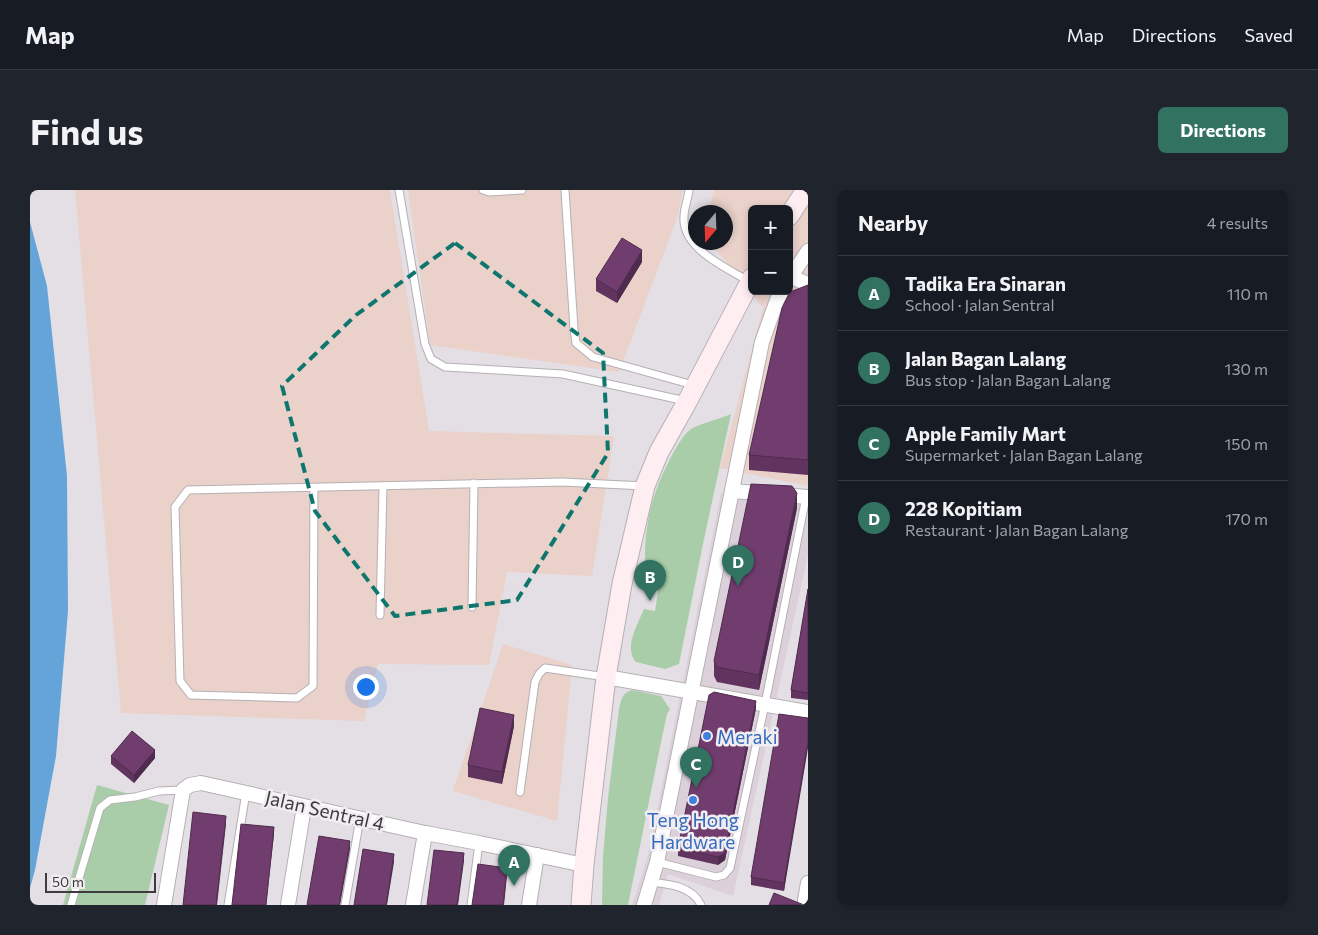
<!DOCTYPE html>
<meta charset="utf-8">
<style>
body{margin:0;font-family:Commissioner,sans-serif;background:#20242c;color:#f1f3f6}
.controls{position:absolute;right:15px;top:15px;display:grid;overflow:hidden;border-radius:8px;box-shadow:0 2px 8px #0003}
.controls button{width:45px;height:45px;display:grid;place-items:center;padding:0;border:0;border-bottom:1px solid #363941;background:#171b24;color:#f1f3f6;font:25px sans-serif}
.compass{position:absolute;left:658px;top:15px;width:45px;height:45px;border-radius:50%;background:#171b24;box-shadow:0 2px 8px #0003;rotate:199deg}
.scale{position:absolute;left:15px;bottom:12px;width:111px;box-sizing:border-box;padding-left:5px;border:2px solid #3d3b3d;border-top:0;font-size:14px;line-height:18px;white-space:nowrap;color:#3d3b3d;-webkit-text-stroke:4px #f1edf1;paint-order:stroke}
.you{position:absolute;left:335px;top:496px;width:18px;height:18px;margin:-12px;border:4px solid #fff;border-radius:50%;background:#1a73e8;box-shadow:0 0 0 8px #1a73e833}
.badge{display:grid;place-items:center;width:32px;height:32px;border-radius:50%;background:#327261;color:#fff;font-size:16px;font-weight:700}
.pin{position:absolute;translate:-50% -41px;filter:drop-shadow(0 1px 2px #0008)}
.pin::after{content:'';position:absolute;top:26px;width:18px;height:15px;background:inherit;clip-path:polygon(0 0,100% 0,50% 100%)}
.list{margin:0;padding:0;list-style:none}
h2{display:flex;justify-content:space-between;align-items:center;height:65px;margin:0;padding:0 20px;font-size:21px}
h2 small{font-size:16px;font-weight:400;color:#9ea1a6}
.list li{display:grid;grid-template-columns:32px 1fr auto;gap:15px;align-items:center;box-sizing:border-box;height:75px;padding:0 20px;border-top:1px solid #363941}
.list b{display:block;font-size:19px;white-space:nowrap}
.list p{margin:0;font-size:16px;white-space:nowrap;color:#9ea1a6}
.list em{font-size:16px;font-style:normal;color:#9ea1a6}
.map{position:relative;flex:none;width:778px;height:715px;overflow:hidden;border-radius:8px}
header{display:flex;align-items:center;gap:30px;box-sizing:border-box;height:70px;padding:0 25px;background:#171b24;border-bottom:1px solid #363941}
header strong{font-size:24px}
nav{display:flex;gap:28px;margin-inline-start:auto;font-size:18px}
.intro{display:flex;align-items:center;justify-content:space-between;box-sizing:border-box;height:120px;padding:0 30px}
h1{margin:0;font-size:35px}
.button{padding:12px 22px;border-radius:8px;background:#327261;color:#fff;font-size:18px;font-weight:700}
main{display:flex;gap:30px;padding:0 30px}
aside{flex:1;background:#171b24;border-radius:8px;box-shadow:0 2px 8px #0003}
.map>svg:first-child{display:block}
.built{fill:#dcd1db}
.industrial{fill:#ead1ca;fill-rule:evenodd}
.green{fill:#aacda9}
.water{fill:#65a4d8}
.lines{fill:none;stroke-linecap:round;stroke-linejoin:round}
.service-casing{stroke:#b5b0b4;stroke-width:9}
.minor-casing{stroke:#b5b0b4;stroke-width:16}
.secondary-casing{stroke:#b5b0b4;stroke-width:21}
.service{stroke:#fff;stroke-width:7}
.minor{stroke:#fff;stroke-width:14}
.secondary{stroke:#feedf1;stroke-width:19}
.wall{fill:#61345f}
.shaded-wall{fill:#4f2b4e}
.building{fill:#713d6f;stroke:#4f2b4e}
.marked{fill:none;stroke:#0f766e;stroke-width:4;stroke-dasharray:10 6;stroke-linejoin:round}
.shop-dot{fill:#3f7fe0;stroke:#f1edf1;stroke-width:2}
.labels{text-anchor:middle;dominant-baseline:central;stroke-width:5;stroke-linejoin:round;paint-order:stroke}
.shop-label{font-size:19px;fill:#366cbe;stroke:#f1edf1;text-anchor:start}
.street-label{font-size:19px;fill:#3d3b3d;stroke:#f1edf1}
</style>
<header>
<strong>Map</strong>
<nav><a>Map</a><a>Directions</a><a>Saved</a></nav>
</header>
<div class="intro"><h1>Find us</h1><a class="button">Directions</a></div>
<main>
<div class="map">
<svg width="778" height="715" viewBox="0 0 778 715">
<rect width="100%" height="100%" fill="#e4dfe4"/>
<polygon class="built" points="691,303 778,314 778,365 703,706 638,684 629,715 602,715 618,665"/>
<g class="industrial">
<polygon points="45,0 360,0 399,241 584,246 562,386 477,382 459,475 348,474 334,531 91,523"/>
<polygon points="378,0 653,0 647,28 589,182 400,155"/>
<path d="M684,0H778V296L690,278L733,118L681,53L696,52V22H679ZM722,19H759V101H722Z"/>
<polygon points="473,454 542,475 527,631 423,601"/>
</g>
<g class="green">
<path d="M701,224L674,349L649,474L635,479L606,472C593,458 608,434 614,419L625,421L628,401L617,398C617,387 615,375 615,364C615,331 624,299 639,271C645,260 651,247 661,239C667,235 692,228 701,224Z"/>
<path d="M602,500L631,506L640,519L637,524L630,557L598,715H572L573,667L578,608L589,519C591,510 592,503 602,500Z"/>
<polygon points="67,595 139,615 115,715 33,715"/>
</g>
<polygon class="water" points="0,32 17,96 37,286 38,421 26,566 5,680 0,698"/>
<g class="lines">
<defs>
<g id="service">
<polyline points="369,0 395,154 401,169 415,177 533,184 656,211"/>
<polyline points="453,0 459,2 492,0"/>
<polyline points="535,0 544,139 546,153 563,167 663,195"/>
<path d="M659,0C658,9 654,18 654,27C652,59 697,78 720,92"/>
<polyline points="284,298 283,496 267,508 161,505 150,491 145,317 158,300 532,292 615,296"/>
<polyline points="442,417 444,293"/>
<polyline points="350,425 353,296"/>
<polyline points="490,602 505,492 509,484 515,478 576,487"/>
<polyline points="627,672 686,687 694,685 700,678 735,514 776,307"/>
<path d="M621,692C639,694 662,696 671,715"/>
<polyline points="41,715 70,618 80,610 105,607 129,601 153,600"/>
<polyline points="198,715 216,602"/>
<polyline points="315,715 330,628"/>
<polyline points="441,715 449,653"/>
</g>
<g id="minor">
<polyline points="759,86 778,94"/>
<polyline points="759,89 778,61"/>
<polyline points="702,301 778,307"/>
<polyline points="576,487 778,522"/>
<polyline points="775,710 778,693"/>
<polyline points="134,715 153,600 160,595 171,593 395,643 449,653 554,675"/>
<polyline points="258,715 274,617"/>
<polyline points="383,715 395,643"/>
<polyline points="499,715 507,665"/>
<polyline points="614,715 627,672 732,152 747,110 752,101"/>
</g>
<g id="secondary">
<polyline points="759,26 776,0"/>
<polyline points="551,715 554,675 576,487 592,394 615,296 629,262 657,212 722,88"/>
</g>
</defs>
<use href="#service" class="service-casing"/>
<use href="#minor" class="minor-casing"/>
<use href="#secondary" class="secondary-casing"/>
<use href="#service" class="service"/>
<use href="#minor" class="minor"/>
<use href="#secondary" class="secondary"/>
</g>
<g class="wall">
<polygon points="612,72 587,113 566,101 566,89"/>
<polygon points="778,95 778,285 719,280 719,265"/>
<polygon points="767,318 729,500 687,492 684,486 684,471"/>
<polygon points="778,399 778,510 761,508 761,500"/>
<polygon points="726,518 695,670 688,675 648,666 648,658"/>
<polygon points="778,528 754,701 721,695 721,687"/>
<polygon points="484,536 472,594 438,587 438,575"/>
<polygon points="81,566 125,568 104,593 81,574"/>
</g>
<g class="shaded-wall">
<polygon points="612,60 612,72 587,113 587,102"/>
<polygon points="767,303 767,318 729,500 729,485"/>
<polygon points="726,511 726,518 695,670 688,675 688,667"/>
<polygon points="484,525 484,536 472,594 472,582"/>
<polygon points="778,551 778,558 754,701 754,693"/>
<polygon points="125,560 125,568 104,593 104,585"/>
<polygon points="196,626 196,634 187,715 186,715"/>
<polygon points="244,637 244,645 236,715"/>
<polygon points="320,651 320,659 310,715 309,715"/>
<polygon points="434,663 434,671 428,715 427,715"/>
<polygon points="364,664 364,672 357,715 356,715"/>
<polygon points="477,678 477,685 474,715 473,715"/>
</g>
<g class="building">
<polygon points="592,48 612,60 587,102 566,89"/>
<polygon points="778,95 778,270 719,265 752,118 760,102"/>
<polygon points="721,294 762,296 767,303 729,485 687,477 684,471"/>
<polygon points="778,399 778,503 761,500"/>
<polygon points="684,502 726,511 695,663 688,667 648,658 679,505"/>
<polygon points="450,518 484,525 472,582 438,575"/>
<polygon points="749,524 778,528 778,551 754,693 721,687"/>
<polygon points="102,541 125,560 104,585 81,566"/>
<polygon points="163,622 196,626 186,715 153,715"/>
<polygon points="211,634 244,637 236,715 202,715"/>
<polygon points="289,646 320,651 309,715 277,715"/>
<polygon points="333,659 364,664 356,715 324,715"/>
<polygon points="404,660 434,663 427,715 397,715"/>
<polygon points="448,674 477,678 473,715 442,715"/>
<polygon points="744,703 774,715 739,715"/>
</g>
<path class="marked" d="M425,53L573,163L578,263L487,410L365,426L285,321L252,196L326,125Z"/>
<g class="shop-dot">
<circle cx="677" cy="546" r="5"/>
<circle cx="663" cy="610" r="5"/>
</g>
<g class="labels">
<g class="shop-label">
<text x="687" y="546">Meraki</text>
<text x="663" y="629" text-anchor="middle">Teng Hong<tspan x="663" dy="22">Hardware</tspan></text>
</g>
<g class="street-label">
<text transform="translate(295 620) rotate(13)">Jalan Sentral 4</text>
</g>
</g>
</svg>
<div class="controls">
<button>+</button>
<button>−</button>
</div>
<svg class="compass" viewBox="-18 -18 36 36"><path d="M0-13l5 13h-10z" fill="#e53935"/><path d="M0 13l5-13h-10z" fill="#9ea1a6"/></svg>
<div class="scale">50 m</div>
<div class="you"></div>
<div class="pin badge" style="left:484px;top:696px">A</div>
<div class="pin badge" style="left:620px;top:411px">B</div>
<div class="pin badge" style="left:666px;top:598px">C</div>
<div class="pin badge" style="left:708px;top:396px">D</div>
</div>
<aside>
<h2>Nearby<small>4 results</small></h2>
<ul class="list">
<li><span class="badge">A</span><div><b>Tadika Era Sinaran</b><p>School · Jalan Sentral</p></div><em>110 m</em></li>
<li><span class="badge">B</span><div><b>Jalan Bagan Lalang</b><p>Bus stop · Jalan Bagan Lalang</p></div><em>130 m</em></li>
<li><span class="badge">C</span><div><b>Apple Family Mart</b><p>Supermarket · Jalan Bagan Lalang</p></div><em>150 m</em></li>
<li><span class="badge">D</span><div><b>228 Kopitiam</b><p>Restaurant · Jalan Bagan Lalang</p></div><em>170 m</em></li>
</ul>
</aside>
</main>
